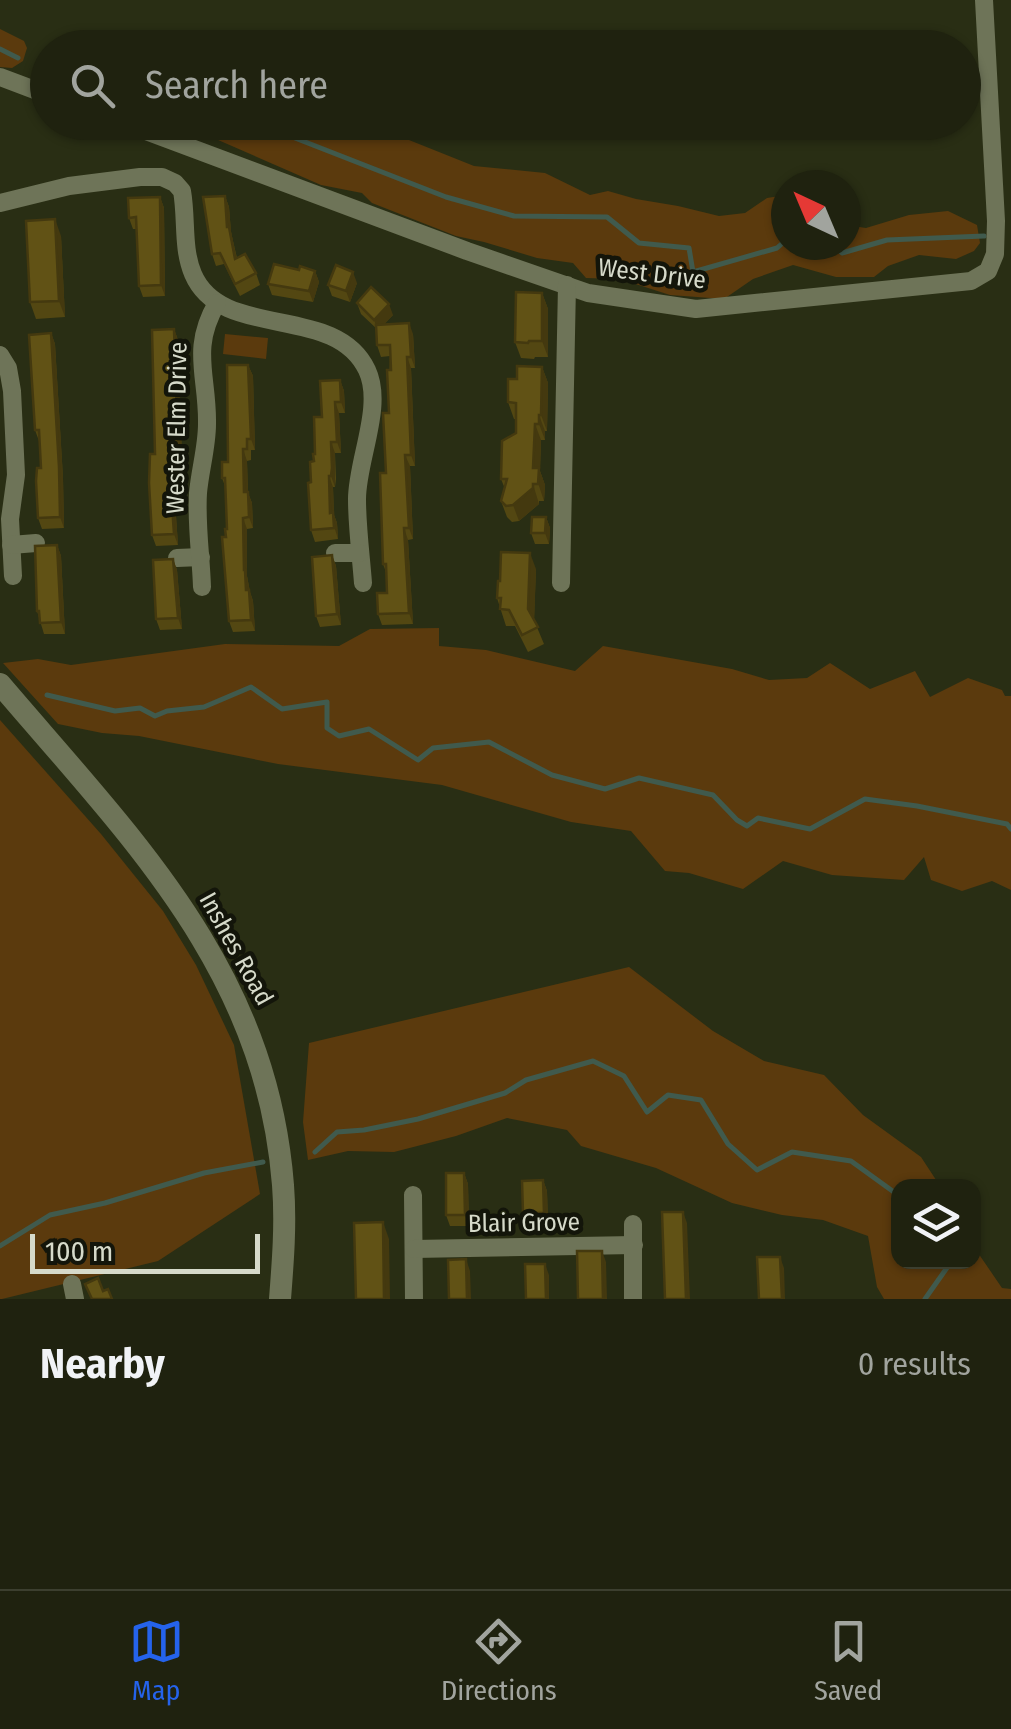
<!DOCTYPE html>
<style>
body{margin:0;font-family:"Fira Sans Condensed",sans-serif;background:#272a18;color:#f1f3f6}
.controls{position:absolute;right:30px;bottom:30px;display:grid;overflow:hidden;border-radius:20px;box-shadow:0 2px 8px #0004}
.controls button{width:90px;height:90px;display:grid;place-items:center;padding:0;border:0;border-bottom:2px solid #3c3f2f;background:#1f220f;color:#f1f3f6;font:50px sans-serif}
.compass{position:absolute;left:771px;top:170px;width:90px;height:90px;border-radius:50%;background:#1f220f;box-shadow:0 2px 8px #0004;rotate:316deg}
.scale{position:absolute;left:30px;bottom:25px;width:230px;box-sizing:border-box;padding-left:10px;border:5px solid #d6daca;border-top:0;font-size:28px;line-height:35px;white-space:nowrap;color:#d6daca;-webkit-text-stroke:8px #13150a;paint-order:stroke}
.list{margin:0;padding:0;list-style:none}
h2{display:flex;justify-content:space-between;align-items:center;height:130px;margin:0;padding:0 40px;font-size:42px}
h2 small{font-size:32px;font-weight:400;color:#a1a49e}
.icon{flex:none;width:55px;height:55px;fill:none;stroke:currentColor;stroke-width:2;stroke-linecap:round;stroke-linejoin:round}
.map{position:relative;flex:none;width:1011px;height:1299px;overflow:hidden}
.search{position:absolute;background:#1f220f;box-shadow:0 2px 8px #0004;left:30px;right:30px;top:30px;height:110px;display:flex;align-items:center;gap:25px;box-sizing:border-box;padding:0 35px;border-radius:55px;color:#a1a49e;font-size:38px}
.sheet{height:290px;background:#1f220f}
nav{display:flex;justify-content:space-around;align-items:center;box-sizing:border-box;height:140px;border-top:2px solid #3c3f2f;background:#1f220f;font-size:28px;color:#a1a49e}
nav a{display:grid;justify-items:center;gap:5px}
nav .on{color:#2563eb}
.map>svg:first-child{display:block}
.green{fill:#5b3a0d}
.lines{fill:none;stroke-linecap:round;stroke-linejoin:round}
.stream{stroke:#405a4d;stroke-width:5}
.minor{stroke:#6e7458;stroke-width:18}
.tertiary{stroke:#6e7458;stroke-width:22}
.wall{fill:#534712}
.shaded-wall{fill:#44390f}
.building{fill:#615215;stroke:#44390f;stroke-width:2.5}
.labels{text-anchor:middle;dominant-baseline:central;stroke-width:9;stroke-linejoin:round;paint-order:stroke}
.street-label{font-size:25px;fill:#d6daca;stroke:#13150a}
</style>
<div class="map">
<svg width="1011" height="1299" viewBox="0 0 1011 1299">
<rect width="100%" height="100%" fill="#292e14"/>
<g class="green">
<polygon points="0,29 24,41 27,48 23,61 12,68 0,67"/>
<polygon points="168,123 353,123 399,136 474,166 545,173 590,195 608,191 636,199 678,206 719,216 745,213 767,198 786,195 786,245 846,245 846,225 866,228 909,215 948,211 977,225 980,243 974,251 956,259 919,255 888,266 874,277 836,277 793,265 753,279 724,299 670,295 620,279 586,278 573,263 537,258 484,242 456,236 372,203 362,193 321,185 202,133 179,130"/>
<polygon points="225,334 268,338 266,359 223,354"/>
<polygon points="439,628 439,646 486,650 575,671 603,646 732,669 769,680 807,678 830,663 870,689 915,671 930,697 968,678 1002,690 1005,696 1011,696 1011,890 992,881 962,891 931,880 924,857 904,880 832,875 783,861 743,889 689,873 665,871 631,831 571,822 442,785 278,764 139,736 102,733 58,724 3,663 38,659 71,665 225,644 339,646 370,629"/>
<polygon points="0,720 101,834 163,911 196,965 234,1045 260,1194 158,1261 2,1299 0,1299"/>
<polygon points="629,967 713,1031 764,1061 824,1075 863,1115 921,1157 940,1186 898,1186 898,1262 974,1262 974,1247 1002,1288 1011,1289 1011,1299 884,1299 877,1287 868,1236 823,1220 782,1215 732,1203 656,1168 581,1146 567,1130 507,1118 456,1136 394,1152 348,1151 308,1160 303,1122 309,1043"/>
</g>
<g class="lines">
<g class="stream">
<polyline points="0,49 18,58"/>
<polyline points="277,122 295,138 446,197 514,216 607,217 639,243 689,248 693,272 777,248 786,240"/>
<polyline points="834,245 842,253 887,240 984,236"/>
<polyline points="47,695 115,711 140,708 155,716 167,711 204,707 251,687 282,709 327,702 327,728 339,736 369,729 418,760 433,748 489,742 552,775 605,789 639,778 713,795 737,820 747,826 758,818 810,829 865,799 917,806 1007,824 1011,829"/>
<polyline points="315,1152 337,1132 364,1130 418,1119 505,1093 526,1080 593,1061 624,1076 647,1112 668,1095 701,1100 728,1144 757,1170 792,1152 851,1161 898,1195"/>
<polyline points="0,1246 50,1215 105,1203 204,1173 263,1162"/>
<polyline points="925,1299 951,1262"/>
</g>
<g class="minor">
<polyline points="0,77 48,95"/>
<polyline points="122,122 467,251 588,293 696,309 971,281 988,271 995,254 996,221 984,0"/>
<path d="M0,203L69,186L140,177H162L175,183L182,191C187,219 182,248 193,274C222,342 335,302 367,370C384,406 357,460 357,499C357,527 361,556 363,583"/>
<polyline points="0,355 8,368 12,391 16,475 10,519 13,576"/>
<polyline points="11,545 36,543"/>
<polyline points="335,553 360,553"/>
<polyline points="177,558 201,557"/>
<polyline points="561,583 567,285"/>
<path d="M202,587C201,556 196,524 198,493C200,470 207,447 207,424C208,376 190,349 217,303"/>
<polyline points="413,1195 414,1299"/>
<polyline points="414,1249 634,1245"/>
<polyline points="72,1284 75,1299"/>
<polyline points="633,1299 633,1224"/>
</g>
<path class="tertiary" d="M0,684C132,839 266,969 283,1185C286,1223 283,1261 280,1299"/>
</g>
<g class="wall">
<polygon points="225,196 229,207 231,232 237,258 256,273 260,285 240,296 224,264 216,266 212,254"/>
<polygon points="160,197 164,208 165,296 143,297 139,286 137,229 133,229 129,218"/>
<polygon points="61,236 65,317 36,319 30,302"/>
<polygon points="299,270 315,271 319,282 313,302 272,295 268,284"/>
<polygon points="357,283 350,302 332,296 328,285"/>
<polygon points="542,293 548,309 548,357 535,357 534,359 521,358 515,342"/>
<polygon points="357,303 393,315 384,324 413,334 415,368 411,368 415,466 410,466 413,539 408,540 413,624 382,625 378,614 387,593 386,572 383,564 390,356 381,357 377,345 377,329 361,314"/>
<polygon points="174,329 178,340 182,459 176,459 176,487 174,487 178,545 156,546 152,535 155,454"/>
<polygon points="51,333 55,344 63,478 64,528 42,529 38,518 41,468 39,441 35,430"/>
<polygon points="248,365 253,376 255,450 251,450 251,460 247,461 248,493 252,503 253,528 247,529 247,576 250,592 253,601 255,631 233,632 229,621 225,486 222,478 228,462"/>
<polygon points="542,367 548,383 547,431 545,431 545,440 541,440 540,471 545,485 544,501 539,501 539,504 519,521 512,522 507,517 501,501 505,489 501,479 516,433 516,419 514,419 508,402 517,379"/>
<polygon points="340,380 344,391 345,413 339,413 341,453 335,453 336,479 335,487 333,487 334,515 337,523 338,539 315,542 311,530 311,482 314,461 322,417"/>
<polygon points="546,517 550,528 549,544 535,544 531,533"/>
<polygon points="57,545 61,556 65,634 44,634 37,611"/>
<polygon points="332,555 336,566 341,625 320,627 316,616"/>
<polygon points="173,559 177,570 182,629 160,630 156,619"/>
<polygon points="536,569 534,620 544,644 528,652 515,626 506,626 497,598"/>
<polygon points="464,1173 468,1184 469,1226 450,1226 446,1215"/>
<polygon points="543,1180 547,1191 548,1224 527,1224 523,1213"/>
</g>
<g class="shaded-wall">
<polygon points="225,196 229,207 231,232 239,270 227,227"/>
<polygon points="160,197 164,208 165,296 161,285"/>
<polygon points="55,219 61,236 65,317 59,301"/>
<polygon points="315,271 319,282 313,302 309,291"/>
<polygon points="353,272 357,283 350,302 346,291"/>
<polygon points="542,293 548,309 548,357 542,341"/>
<polygon points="389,304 393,315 378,331 374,320"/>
<polygon points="409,323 413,334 415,368 411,357"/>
<polygon points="174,329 178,340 182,459 178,448"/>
<polygon points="51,333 55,344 63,478 64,528 60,517"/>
<polygon points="407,357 411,368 415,466 411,455"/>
<polygon points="248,365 253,376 255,450 251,439"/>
<polygon points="542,367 548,383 547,431 541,415"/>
<polygon points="340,380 344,391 345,413 341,402"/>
<polygon points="335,402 339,413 341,453 337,442"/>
<polygon points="539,415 545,431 545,440 539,424"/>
<polygon points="535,424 541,440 540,471 545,485 544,501 533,468"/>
<polygon points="331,442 335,453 335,487 331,476"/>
<polygon points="172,448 176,459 176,487 172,476"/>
<polygon points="243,449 247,461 248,493 252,503 253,528 249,517 244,492"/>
<polygon points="405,455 410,466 413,539 409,528"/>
<polygon points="170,476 174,487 178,545 174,534"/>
<polygon points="329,476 333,487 334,515 337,523 338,539 330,513"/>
<polygon points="533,484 539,504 519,521 513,505"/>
<polygon points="546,517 550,528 549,544 545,533"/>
<polygon points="243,518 247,529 247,576 250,592 253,601 255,631 251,620 244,570"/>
<polygon points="404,528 408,540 413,624 409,613"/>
<polygon points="57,545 61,556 65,634 61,622"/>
<polygon points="530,553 536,569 534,625 528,609"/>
<polygon points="332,555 336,566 341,625 337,614"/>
<polygon points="173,559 177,570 182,629 178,618"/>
<polygon points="464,1173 468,1184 469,1226 465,1215"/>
<polygon points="543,1180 547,1191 548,1224 544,1213"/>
<polygon points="683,1212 687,1223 690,1299 686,1299"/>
<polygon points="383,1222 389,1239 390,1299 384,1299"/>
<polygon points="602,1251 606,1262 607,1299 603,1299"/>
<polygon points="780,1257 784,1268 785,1299 782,1299"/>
<polygon points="466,1259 470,1271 471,1299 467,1299"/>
<polygon points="545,1264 549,1275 549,1299 546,1299"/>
</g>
<g class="building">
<polygon points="225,196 227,227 229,227 235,259 245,254 256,273 235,284 220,253 212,254 203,197"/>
<polygon points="160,197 161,285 139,286 136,217 129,218 128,198"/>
<polygon points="55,219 59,301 30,302 26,221"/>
<polygon points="274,264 299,270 300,266 315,271 309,291 268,284"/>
<polygon points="336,265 353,272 346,291 328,285"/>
<polygon points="371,287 389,304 374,320 357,303"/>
<polygon points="516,292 542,293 542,341 529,341 528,343 515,342"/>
<polygon points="409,323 411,357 407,357 411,455 405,455 409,528 404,528 409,613 378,614 377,593 387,593 386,564 383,564 380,473 386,473 383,413 389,413 387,370 391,370 390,345 377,345 376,325"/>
<polygon points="174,329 178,448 172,448 172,476 170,476 174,534 152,535 149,483 150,454 155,454 152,330"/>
<polygon points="51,333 59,467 60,517 38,518 36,481 37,468 41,468 39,430 35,430 29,335"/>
<polygon points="227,365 248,365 251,439 247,439 247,449 243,449 244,492 248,492 249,517 243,518 244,570 245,570 246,590 249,590 251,620 229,621 222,537 226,537 225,529 227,529 225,478 222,478 222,462 228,462"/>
<polygon points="517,366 542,367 541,415 539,415 539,424 535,424 533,468 539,468 538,484 533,484 533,488 513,505 506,506 501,501 507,479 501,479 502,441 516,433 516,403 508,402 508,379 517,379"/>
<polygon points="340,380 341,402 335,402 337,442 331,442 332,468 331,476 329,476 330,513 333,512 334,528 311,530 308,483 311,482 310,462 314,461 313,454 315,454 314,417 322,417 320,381"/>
<polygon points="532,517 546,517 545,533 531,533"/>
<polygon points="57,545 61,622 40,623 39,611 37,611 35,546"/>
<polygon points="501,552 530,553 528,609 538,627 522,635 509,610 500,609 501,598 497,598 498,581 500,581"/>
<polygon points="332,555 337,614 316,616 312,557"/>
<polygon points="173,559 178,618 156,619 153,560"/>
<polygon points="446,1173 464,1173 465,1215 446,1215"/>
<polygon points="543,1180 544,1213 523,1213 522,1181"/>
<polygon points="662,1212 683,1212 686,1299 665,1299"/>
<polygon points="383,1222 384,1299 356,1299 354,1223"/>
<polygon points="577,1251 602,1251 603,1299 578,1299"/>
<polygon points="757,1257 780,1257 782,1299 759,1299"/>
<polygon points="466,1259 467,1299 449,1299 448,1260"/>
<polygon points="525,1264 545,1264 546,1299 526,1299"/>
<polygon points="98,1278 103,1291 108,1289 112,1299 92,1299 85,1284"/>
</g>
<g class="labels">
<g class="street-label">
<text transform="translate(652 274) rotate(7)">West Drive</text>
<text transform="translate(177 428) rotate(-89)">Wester Elm Drive</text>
<text transform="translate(236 949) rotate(61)">Inshes Road</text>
<text transform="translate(524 1223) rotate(-1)">Blair Grove</text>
</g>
</g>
</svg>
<div class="controls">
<button><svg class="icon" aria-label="layers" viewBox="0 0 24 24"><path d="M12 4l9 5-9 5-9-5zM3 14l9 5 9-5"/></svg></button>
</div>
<svg class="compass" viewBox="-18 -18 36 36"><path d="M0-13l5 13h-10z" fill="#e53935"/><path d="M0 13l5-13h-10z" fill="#a1a49e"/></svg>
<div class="scale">100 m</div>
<div class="search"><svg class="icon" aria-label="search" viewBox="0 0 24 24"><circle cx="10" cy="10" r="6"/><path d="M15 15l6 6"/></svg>Search here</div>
</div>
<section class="sheet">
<h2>Nearby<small>0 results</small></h2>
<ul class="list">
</ul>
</section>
<nav>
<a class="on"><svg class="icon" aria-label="map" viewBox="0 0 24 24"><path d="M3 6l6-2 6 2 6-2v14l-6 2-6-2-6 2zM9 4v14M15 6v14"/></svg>Map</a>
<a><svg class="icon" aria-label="directions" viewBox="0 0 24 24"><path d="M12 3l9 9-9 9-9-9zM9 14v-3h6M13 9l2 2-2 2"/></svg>Directions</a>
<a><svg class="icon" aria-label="saved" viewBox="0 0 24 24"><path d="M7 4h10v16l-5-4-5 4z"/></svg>Saved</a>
</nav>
